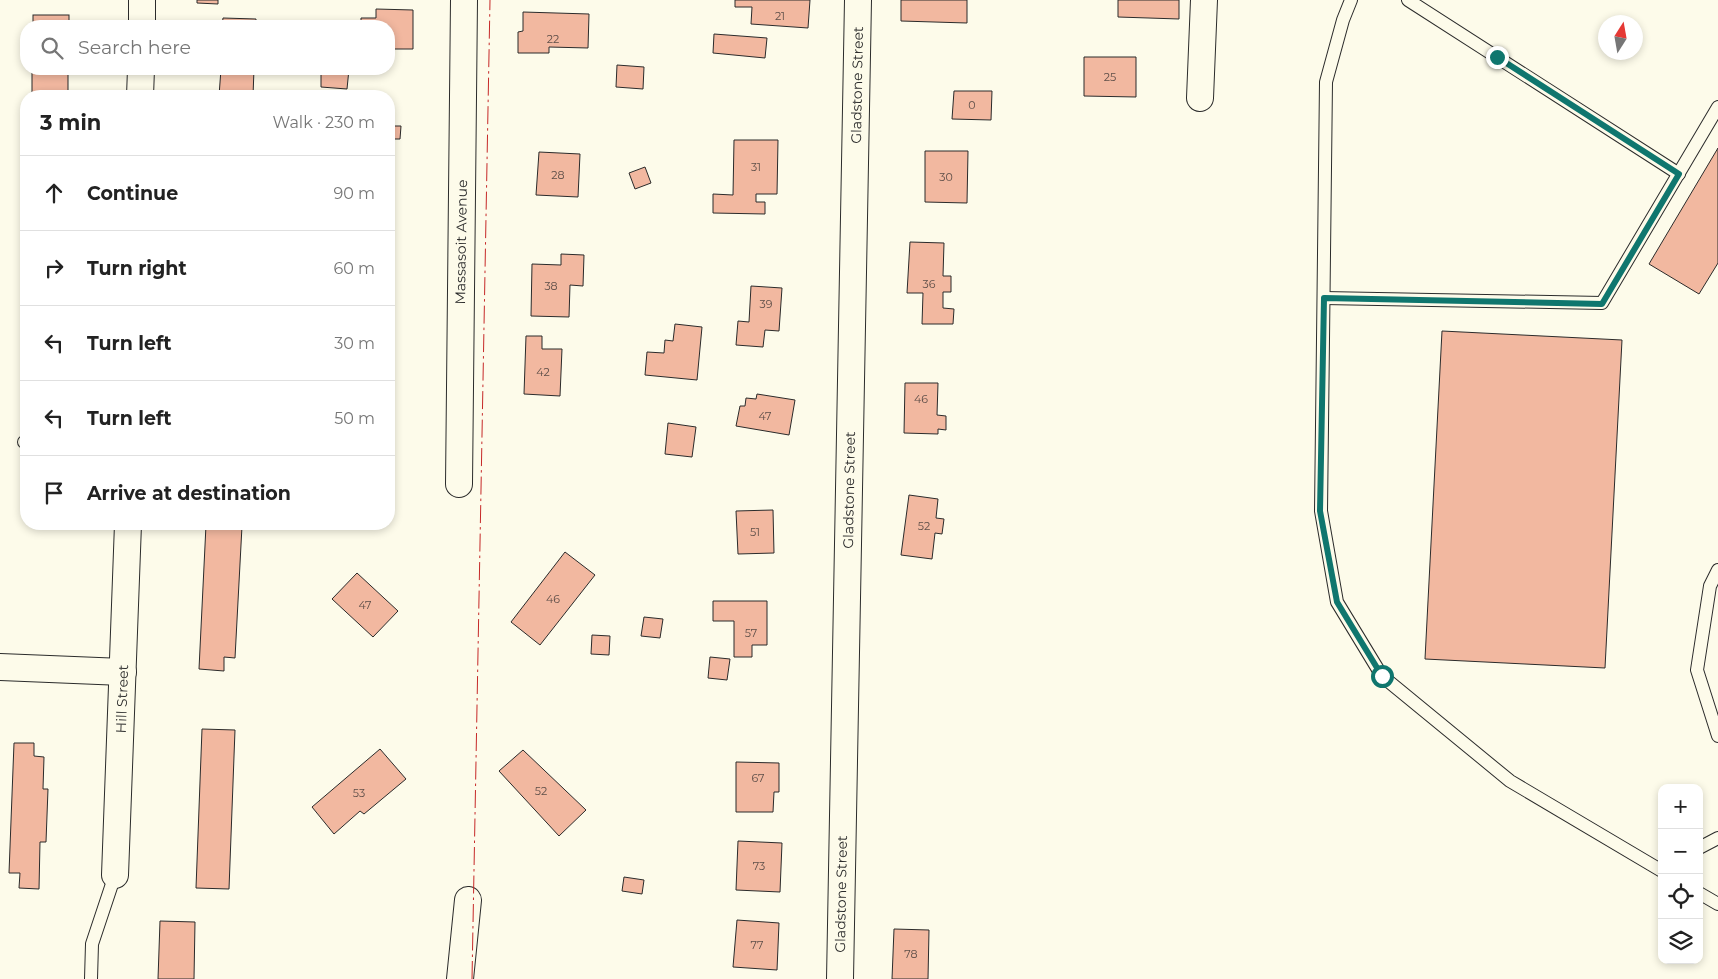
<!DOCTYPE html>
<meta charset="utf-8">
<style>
body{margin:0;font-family:Montserrat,sans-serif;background:#f6f6f6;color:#222}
.controls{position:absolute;right:15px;bottom:15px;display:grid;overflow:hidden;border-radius:10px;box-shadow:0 2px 8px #0003}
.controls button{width:45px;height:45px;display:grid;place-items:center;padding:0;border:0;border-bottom:1px solid #e0e0e0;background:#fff;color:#222;font:25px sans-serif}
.compass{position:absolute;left:1598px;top:15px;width:45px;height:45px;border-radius:50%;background:#fff;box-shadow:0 2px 8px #0003;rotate:11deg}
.stop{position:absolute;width:15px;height:15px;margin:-11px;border:4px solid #0f766e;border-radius:50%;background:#fff}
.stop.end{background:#0f766e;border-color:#fff;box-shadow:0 1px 5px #0008}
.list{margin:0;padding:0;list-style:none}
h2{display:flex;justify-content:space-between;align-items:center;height:65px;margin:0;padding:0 20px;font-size:21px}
h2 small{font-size:16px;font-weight:400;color:#767676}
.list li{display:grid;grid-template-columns:32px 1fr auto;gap:15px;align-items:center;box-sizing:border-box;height:75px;padding:0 20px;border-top:1px solid #e0e0e0}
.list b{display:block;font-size:19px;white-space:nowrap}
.list em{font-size:16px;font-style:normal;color:#767676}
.icon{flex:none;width:28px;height:28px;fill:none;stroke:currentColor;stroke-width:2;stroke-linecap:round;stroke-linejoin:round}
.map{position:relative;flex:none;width:1718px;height:979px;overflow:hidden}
.search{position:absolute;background:#fff;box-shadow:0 2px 8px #0003;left:20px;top:20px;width:375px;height:55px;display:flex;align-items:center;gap:12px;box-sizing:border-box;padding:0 18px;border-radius:20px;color:#767676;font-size:19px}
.panel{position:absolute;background:#fff;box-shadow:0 2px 8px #0003;left:20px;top:90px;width:375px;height:440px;border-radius:20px}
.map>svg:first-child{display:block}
.building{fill:#f2b8a0;stroke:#2b2b2b}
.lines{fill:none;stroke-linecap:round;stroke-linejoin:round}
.lane-casing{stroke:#2b2b2b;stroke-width:14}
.street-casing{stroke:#2b2b2b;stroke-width:28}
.lane{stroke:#fdfbea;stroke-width:12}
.street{stroke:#fdfbea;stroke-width:26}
.power{stroke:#c62828;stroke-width:1;stroke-dasharray:18 4 2.5 4;stroke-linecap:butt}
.route{stroke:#0f766e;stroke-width:6}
.labels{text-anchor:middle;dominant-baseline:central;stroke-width:4;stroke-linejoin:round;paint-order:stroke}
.number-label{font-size:11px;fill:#5d4e48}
.street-label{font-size:14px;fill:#2b2b2b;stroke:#fdfbea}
</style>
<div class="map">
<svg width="1718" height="979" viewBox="0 0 1718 979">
<rect width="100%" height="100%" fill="#fdfbea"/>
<g class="building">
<polygon points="197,0 218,0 218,4 197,3"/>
<polygon points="735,0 810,0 808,28 751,24 752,7 735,7"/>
<polygon points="901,0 967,0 967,23 901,21"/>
<polygon points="1118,0 1179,0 1179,19 1118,17"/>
<polygon points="376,9 413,10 413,49 389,49 389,26 361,26 361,18 376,18"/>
<polygon points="523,12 589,14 588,48 549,47 549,53 518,53 518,32 523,31"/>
<rect x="33" y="15" width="36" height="11"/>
<polygon points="223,18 256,19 256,26 222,26"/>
<polygon points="714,34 767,38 765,58 713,53"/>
<polygon points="1084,57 1136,57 1136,97 1084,96"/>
<polygon points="617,65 644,67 643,89 616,87"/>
<rect x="32" y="69" width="36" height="27"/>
<polygon points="221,69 254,69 253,96 219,96"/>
<polygon points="321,69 349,69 347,89 321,87"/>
<polygon points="954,91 992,91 991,120 952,119"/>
<polygon points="389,126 401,126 400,139 389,139"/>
<polygon points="734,140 778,140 777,194 756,194 756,202 765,202 765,214 713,213 713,194 733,195"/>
<polygon points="1718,148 1718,263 1699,294 1649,264"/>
<polygon points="925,151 968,151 967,203 925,202"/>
<polygon points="539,152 580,154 578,197 536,195"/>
<polygon points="645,167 651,183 635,189 629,173"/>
<polygon points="910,242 944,243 943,276 951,276 951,292 943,292 943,308 954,309 953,324 922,324 923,293 907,293"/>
<polygon points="561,254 584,255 583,286 570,285 569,317 531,316 532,264 561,265"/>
<polygon points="751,286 782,288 779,331 765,330 763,347 736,345 738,321 749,322"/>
<polygon points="675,324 702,327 697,380 645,375 647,352 664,353 665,340 673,341"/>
<polygon points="1442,331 1622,340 1605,668 1425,659"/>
<polygon points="526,336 542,336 542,349 562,349 560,396 524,394"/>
<polygon points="905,383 938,383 937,415 946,416 946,430 938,429 938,434 904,433"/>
<polygon points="757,394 795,400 789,435 736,426 740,406 745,406 746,398 756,399"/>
<polygon points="668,423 696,427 692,457 665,454"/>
<polygon points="909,495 938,499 936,518 944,519 942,534 935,533 932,559 901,555"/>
<polygon points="773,510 774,553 738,554 736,511"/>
<polygon points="206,525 242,526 235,658 224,657 224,671 199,669"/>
<polygon points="565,552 595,575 540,645 511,622"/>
<polygon points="357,573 398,611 373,637 332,599"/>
<polygon points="713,601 767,601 767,645 752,645 752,657 734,657 734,621 713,621"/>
<polygon points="644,617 663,619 660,638 641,636"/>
<polygon points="592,635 610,636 609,655 591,654"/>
<polygon points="710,657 730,659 727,680 708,678"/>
<polygon points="202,729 235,730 229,889 196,888"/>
<polygon points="14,743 34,743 34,756 44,757 43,789 48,789 46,842 40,842 39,889 19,888 20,873 9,873"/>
<polygon points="380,749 406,779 364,814 360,811 334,834 312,807"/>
<polygon points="523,750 586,810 559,836 499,771"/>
<polygon points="736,762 779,763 779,792 774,792 773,812 736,812"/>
<polygon points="738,841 782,843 780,892 736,890"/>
<polygon points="624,877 644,880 642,894 622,891"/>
<polygon points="737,920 779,923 777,970 733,967"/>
<polygon points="160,921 195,922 194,979 158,979"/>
<polygon points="894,929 929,930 928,979 892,979"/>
</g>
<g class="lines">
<defs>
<g id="lane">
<polyline points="1351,0 1343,20 1326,82 1321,511 1337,602 1382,676 1510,781 1662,871"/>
<polyline points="1408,0 1679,174"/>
<polyline points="1324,298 1602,303 1718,107"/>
<polyline points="24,442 26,442"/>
<polyline points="1718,570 1710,586 1697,670 1718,736"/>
<polyline points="1699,848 1718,838"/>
<polyline points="1699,893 1718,904"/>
<polyline points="91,979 92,944 115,875"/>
</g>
<g id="street">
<polyline points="142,26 142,0"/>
<polyline points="140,96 141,69"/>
<polyline points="1200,98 1204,0"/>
<polyline points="459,484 464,0"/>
<polyline points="0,667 123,672"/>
<polyline points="115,875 128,524"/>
<polyline points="460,979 468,900"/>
<polyline points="840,979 858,0"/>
</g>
</defs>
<use href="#lane" class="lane-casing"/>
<use href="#street" class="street-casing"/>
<use href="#lane" class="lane"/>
<use href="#street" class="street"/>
<polyline class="power" points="472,979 490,0"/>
</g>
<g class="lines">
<polyline class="route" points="1382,676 1337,602 1320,511 1324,298 1602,304 1679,174 1497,57"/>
</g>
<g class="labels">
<g class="number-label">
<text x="780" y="16">21</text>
<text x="553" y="39">22</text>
<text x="1110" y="77">25</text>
<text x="972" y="105">0</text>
<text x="756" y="167">31</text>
<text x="558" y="175">28</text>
<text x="946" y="177">30</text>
<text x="929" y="284">36</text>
<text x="551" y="286">38</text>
<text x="766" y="304">39</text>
<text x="543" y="372">42</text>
<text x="921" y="399">46</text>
<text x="765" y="416">47</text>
<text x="924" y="526">52</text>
<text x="755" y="532">51</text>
<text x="553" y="599">46</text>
<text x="365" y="605">47</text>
<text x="751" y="633">57</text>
<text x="758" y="778">67</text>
<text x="541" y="791">52</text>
<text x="359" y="793">53</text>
<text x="759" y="866">73</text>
<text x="757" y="945">77</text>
<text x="911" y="954">78</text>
</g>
<g class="street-label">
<text transform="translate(857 85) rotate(-89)">Gladstone Street</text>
<text transform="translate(461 242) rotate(-89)">Massasoit Avenue</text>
<text transform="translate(849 490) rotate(-89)">Gladstone Street</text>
<text transform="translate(122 699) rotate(-88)">Hill Street</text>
<text transform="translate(841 894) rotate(-89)">Gladstone Street</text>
</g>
</g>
</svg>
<div class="controls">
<button>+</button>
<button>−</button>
<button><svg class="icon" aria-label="locate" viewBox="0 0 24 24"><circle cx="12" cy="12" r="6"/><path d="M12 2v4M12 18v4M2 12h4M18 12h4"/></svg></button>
<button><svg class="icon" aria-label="layers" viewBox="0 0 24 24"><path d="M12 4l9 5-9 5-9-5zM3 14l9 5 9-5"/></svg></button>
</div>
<svg class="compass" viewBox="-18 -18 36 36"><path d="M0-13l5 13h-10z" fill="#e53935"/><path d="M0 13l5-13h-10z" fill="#767676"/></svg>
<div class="stop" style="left:1382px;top:676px"></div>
<div class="stop end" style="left:1497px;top:57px"></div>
<div class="search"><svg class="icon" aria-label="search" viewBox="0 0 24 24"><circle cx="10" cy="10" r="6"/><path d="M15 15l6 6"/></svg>Search here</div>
<section class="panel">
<h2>3 min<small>Walk · 230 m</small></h2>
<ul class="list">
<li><svg class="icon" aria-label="ahead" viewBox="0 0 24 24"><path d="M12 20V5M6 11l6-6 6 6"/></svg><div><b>Continue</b></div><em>90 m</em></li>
<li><svg class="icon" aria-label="right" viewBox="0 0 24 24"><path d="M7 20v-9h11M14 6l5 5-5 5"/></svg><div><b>Turn right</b></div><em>60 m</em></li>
<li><svg class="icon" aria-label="left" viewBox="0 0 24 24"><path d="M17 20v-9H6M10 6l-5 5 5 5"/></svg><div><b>Turn left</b></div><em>30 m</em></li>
<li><svg class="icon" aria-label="left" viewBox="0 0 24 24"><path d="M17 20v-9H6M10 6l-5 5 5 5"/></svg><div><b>Turn left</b></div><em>50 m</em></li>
<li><svg class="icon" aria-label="arrive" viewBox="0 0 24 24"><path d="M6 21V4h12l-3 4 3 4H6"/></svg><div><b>Arrive at destination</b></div></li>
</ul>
</section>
</div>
